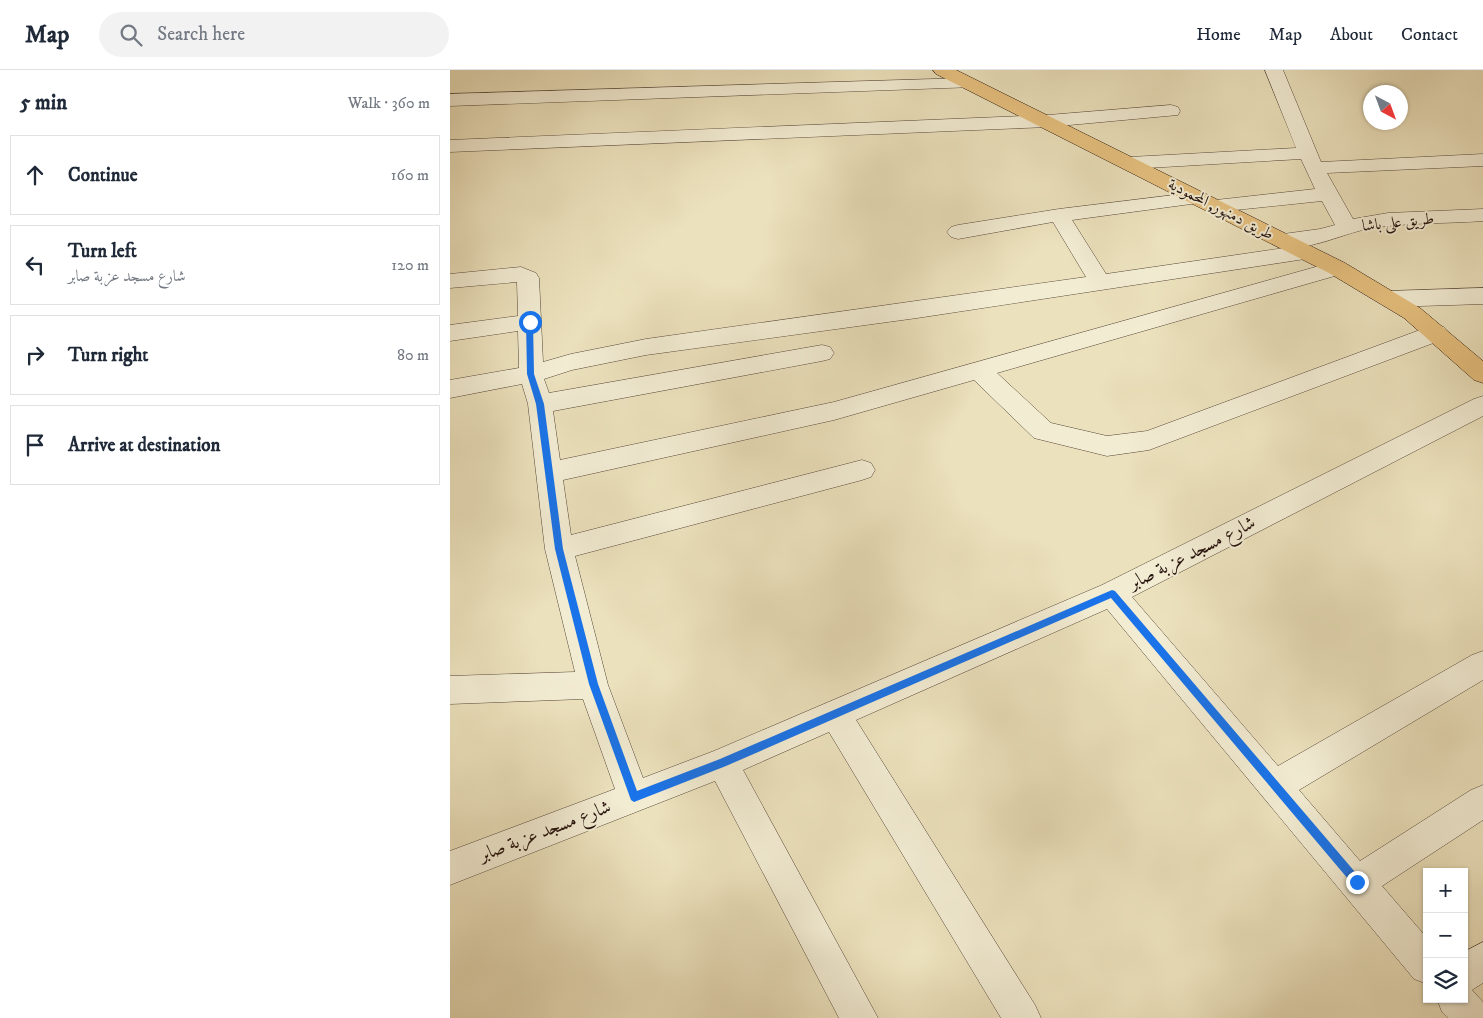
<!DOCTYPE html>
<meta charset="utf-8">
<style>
body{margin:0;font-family:"IM FELL DW Pica",Amiri,serif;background:#f2f2f3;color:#1f2937}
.controls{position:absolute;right:15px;bottom:15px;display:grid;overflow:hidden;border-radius:0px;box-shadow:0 1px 4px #0004}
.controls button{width:45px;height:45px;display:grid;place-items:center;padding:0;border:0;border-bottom:1px solid #e0e1e3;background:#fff;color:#1f2937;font:25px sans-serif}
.compass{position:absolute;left:913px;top:15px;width:45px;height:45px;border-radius:50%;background:#fff;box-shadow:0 1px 4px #0004;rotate:139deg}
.stop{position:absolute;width:15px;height:15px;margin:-11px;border:4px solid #1a73e8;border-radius:50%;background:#fff}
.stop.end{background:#1a73e8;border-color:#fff;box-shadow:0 1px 5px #0008}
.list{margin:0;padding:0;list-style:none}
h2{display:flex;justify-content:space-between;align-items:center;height:65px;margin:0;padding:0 20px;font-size:21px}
h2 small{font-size:16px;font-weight:400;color:#747a83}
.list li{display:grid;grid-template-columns:32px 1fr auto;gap:15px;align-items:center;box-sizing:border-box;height:80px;margin:0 10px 10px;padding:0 10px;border:1px solid #e0e1e3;border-radius:0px}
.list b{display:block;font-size:19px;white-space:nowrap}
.list p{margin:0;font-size:16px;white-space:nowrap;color:#747a83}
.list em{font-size:16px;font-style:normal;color:#747a83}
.icon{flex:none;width:28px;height:28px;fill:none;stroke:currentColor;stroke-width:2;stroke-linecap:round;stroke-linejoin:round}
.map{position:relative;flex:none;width:1033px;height:948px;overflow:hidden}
header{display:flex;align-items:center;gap:30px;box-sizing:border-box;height:70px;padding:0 25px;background:#fff;border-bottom:1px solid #e0e1e3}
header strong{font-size:24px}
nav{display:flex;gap:28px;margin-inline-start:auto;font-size:18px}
.search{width:350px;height:45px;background:#f2f2f3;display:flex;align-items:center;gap:12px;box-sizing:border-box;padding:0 18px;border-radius:28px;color:#747a83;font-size:19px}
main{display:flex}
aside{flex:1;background:#fff}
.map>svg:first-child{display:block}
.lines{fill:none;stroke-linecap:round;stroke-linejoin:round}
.minor-casing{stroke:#564639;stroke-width:1}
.major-casing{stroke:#25130d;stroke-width:1}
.minor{fill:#f2ecd3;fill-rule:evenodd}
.major{fill:#e6c07e;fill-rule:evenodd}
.route{fill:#1a73e8}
.labels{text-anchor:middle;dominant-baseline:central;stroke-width:4;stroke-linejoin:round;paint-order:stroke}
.far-street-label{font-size:16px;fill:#25130d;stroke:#f2ecd3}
.street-label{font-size:19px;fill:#25130d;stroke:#f2ecd3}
</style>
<header>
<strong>Map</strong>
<div class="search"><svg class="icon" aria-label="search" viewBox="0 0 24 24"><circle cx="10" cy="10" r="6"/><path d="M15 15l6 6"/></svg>Search here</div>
<nav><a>Home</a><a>Map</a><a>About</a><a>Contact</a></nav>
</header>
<main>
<aside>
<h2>5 min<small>Walk · 360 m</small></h2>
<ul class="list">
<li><svg class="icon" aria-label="ahead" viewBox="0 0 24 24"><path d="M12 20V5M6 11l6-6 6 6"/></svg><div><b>Continue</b></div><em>160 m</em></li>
<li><svg class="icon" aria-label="left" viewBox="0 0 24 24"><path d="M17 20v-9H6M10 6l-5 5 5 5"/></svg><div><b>Turn left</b><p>شارع مسجد عزبة صابر</p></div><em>120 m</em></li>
<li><svg class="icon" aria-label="right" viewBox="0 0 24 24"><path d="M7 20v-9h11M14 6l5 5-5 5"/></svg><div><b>Turn right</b></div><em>80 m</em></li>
<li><svg class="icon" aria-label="arrive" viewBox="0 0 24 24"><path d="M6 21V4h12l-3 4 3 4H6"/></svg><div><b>Arrive at destination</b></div></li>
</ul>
</aside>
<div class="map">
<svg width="1033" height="948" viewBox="0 0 1033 948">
<rect width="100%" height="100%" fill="#ebe1bc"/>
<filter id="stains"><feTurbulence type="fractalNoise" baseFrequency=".004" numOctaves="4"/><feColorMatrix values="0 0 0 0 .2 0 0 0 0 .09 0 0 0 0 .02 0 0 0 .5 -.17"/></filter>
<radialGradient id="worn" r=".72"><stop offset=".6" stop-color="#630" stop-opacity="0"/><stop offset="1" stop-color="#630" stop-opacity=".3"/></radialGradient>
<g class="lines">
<defs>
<g id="minor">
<path d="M815,0H833L871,92L1033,84V96L877,103L903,149L938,143L1033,139V151C995,154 955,152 917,159C888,165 857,183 826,175L823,170L826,165L870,159L885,155L872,131L766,142L759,141L756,136L759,131L766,130L865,119L851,89L680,99L673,97L670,93L673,89L680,87L846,78Z"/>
<polygon points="518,8 524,9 527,13 524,17 0,36 0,24"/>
<polygon points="721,35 728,37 730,41 728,45 598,57 0,82 0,70 598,45"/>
<polygon points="749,122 756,124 759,128 756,132 622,150 656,204 855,175 863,177 866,182 863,187 855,189 467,248 196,285 122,300 94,309 99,323 372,275 380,277 384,283 380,289 372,291 103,341 110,390 384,332 887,191 895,193 898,198 895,203 547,303 601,353 657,366 697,361 978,257 986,255 994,257 998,263 994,269 699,380 657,386 584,368 524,310 384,350 113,410 121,465 412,390 421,393 425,400 421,407 412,410 125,486 158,615 193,708 264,681 652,515 1024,329 1033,326 1033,346 682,527 828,696 1022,585 1033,581 1033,610 849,720 910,791 1021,720 1033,715 1033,750 932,816 977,868 977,914 964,909 657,539 406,650 585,935 591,948 551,948 379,662 293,700 428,948 389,948 265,711 0,815 0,781 165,719 133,629 0,634 0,606 125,602 95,479 78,334 72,314 0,328 0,310 69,298 68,261 0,271 0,255 68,246 67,212 0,218 0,204 71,197 86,203 89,208 93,292 121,284 196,269 636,207 603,152 508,169 501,167 497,162 501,157 508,155 609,139"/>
<polygon points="1033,218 1033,234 939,237 931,234 928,229 931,224 939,221"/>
<polygon points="1033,872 1033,913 1022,920 1033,932 1033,948 998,948 992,942 987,929 1014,929 1014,882"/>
</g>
<polygon id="major" points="483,0 506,0 895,193 970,238 1033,291 1033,313 1024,310 954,248 879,203 486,4"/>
</defs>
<use href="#minor" class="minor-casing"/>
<use href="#major" class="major-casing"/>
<use href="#minor" class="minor"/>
<use href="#major" class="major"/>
</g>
<polygon class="route" points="80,250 83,252 84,304 94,334 113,479 148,614 187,721 270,689 662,520 665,521 911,809 911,816 904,816 661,528 276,696 184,732 181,730 139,614 105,479 86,334 77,304 76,252"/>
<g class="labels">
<g class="far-street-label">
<text transform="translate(771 139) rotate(27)">طريق دمنهور, المحمودية</text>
<text transform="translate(948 152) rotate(-6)">طريق على باشا</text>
</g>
<g class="street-label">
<text transform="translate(742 483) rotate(-27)">شارع مسجد عزبة صابر</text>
<text transform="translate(95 761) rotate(-21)">شارع مسجد عزبة صابر</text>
</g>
</g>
<rect width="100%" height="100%" filter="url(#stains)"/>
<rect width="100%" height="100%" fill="url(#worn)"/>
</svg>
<div class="controls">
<button>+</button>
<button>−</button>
<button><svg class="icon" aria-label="layers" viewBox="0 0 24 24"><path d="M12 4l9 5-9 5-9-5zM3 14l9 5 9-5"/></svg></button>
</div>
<svg class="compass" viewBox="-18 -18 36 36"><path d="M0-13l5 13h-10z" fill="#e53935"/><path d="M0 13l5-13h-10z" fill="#747a83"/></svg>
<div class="stop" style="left:80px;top:252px"></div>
<div class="stop end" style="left:907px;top:812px"></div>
</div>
</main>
